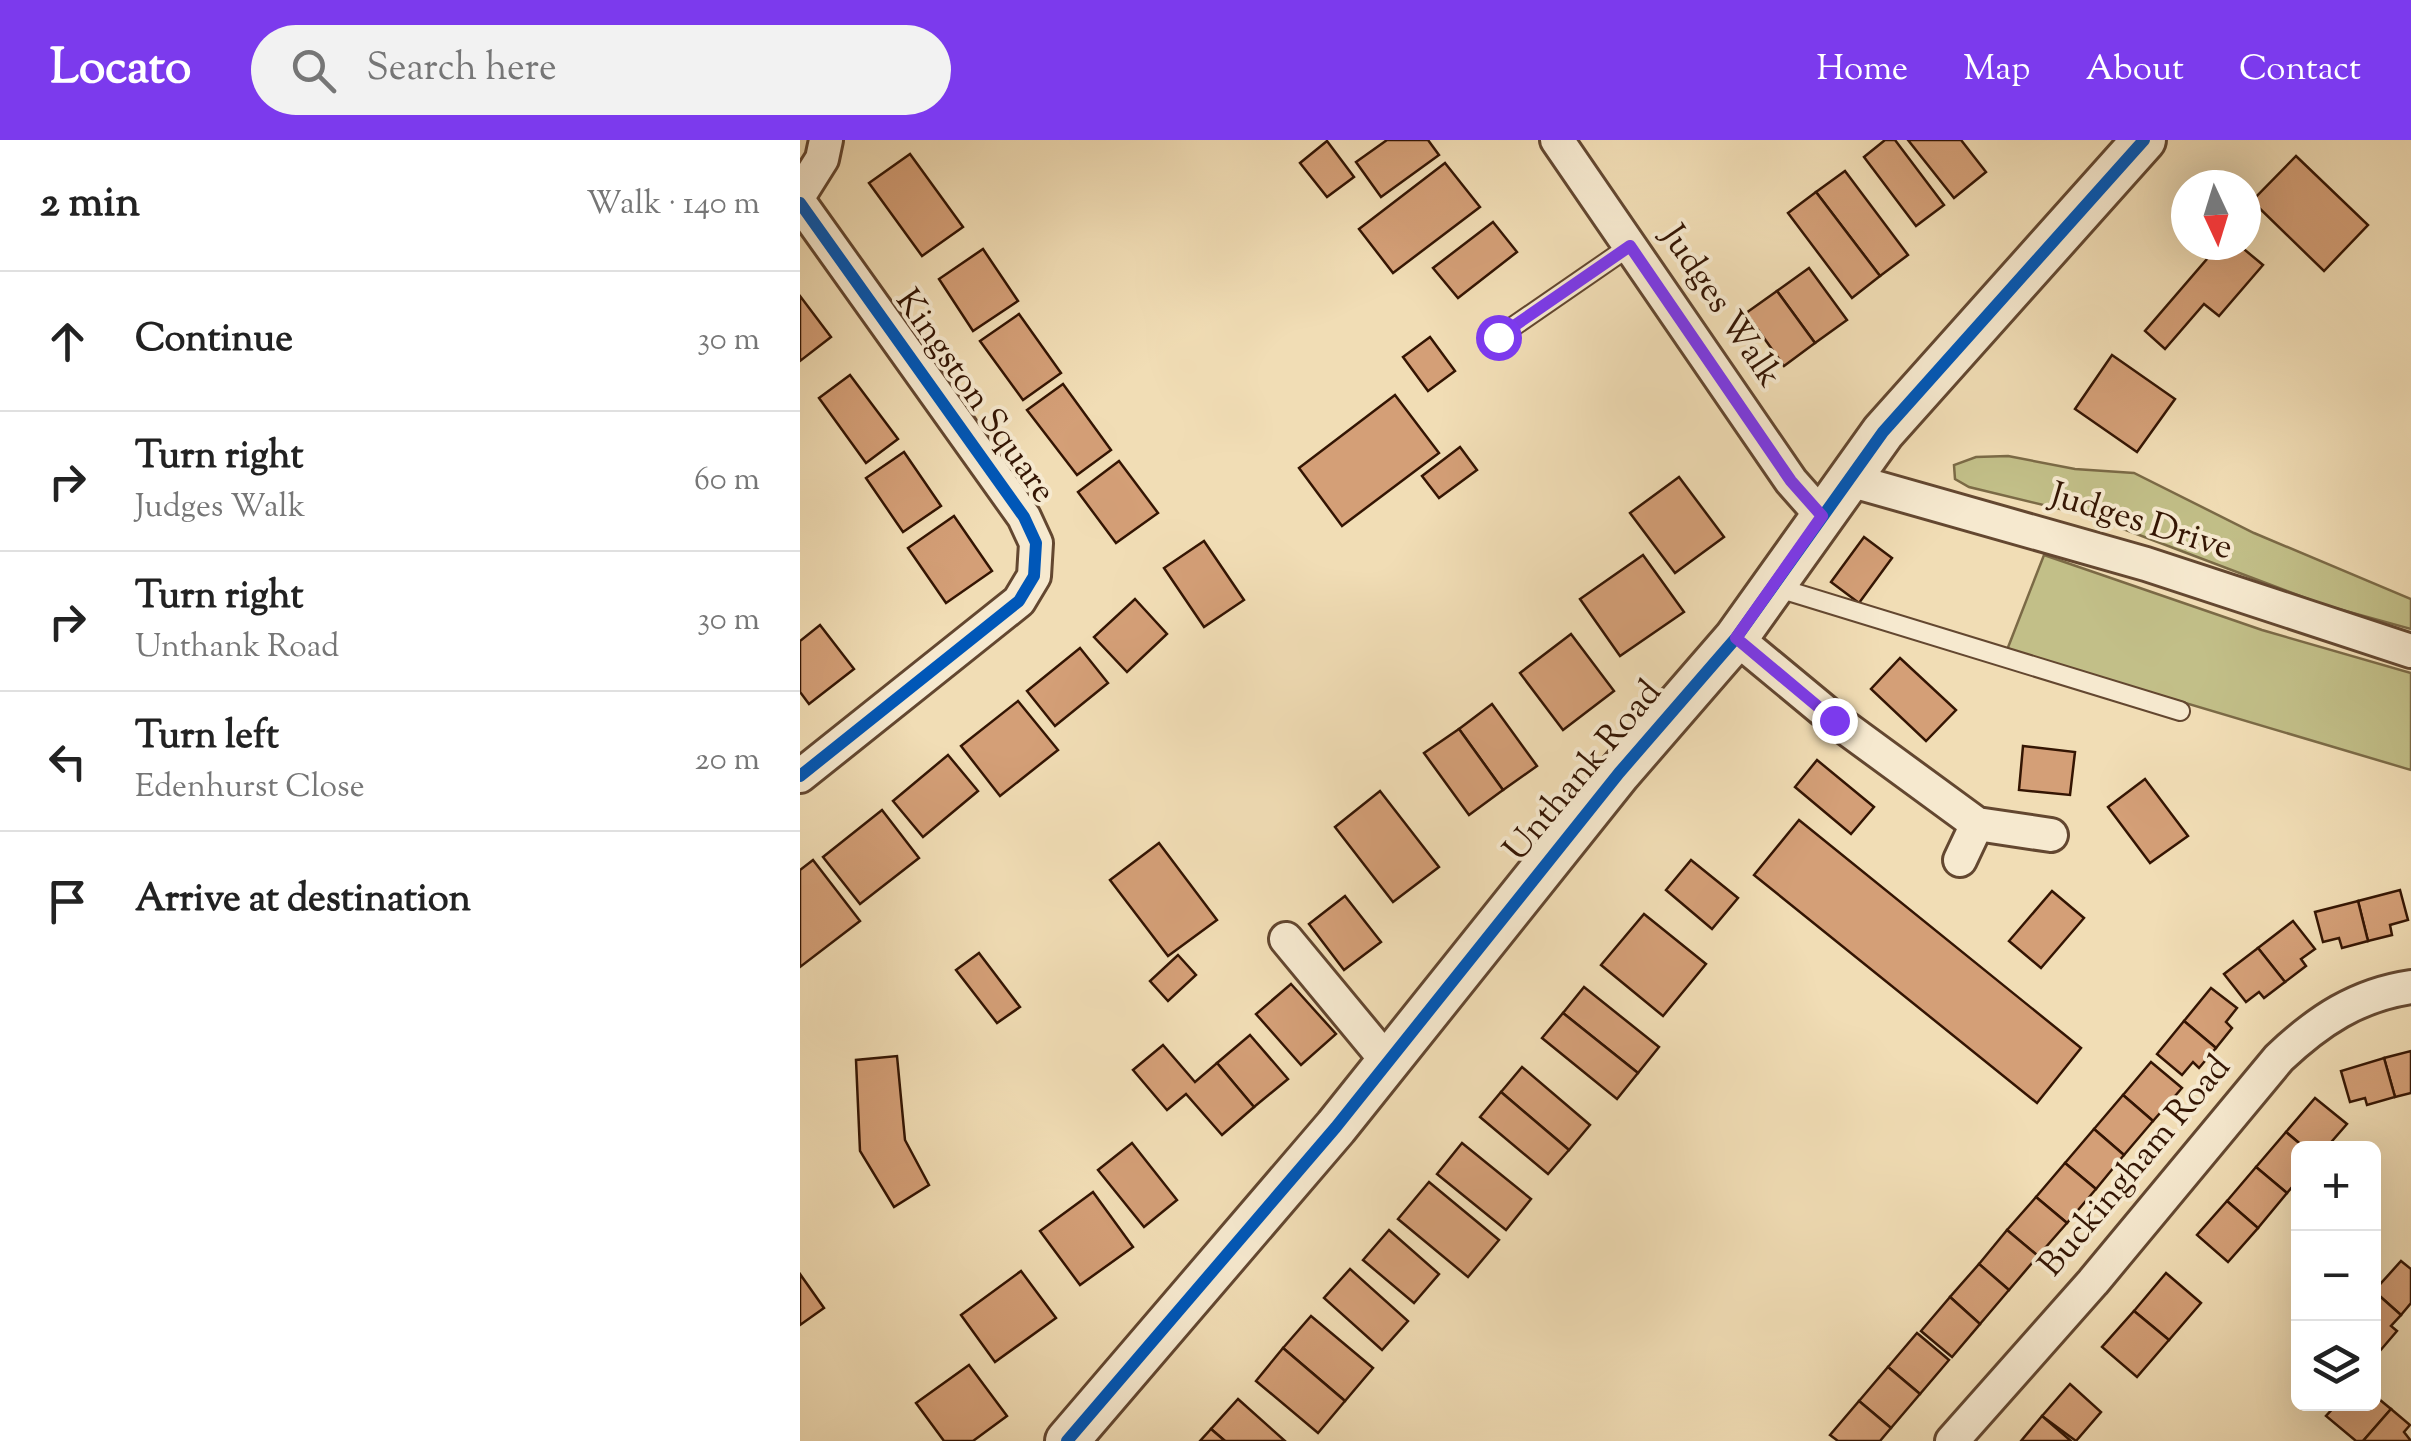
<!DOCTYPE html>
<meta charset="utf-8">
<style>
body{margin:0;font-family:"Sorts Mill Goudy",serif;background:#f2f2f2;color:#222}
.controls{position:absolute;right:30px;bottom:30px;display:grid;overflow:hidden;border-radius:15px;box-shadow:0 10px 40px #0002}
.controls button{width:90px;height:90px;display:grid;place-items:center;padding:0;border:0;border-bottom:2px solid #e0e0e0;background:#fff;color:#222;font:50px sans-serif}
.compass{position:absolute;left:1371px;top:30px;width:90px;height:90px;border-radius:50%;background:#fff;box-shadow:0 10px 40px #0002;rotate:176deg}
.stop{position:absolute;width:30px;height:30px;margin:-22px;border:8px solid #7c3aed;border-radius:50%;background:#fff}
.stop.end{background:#7c3aed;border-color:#fff;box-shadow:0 2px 10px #0008}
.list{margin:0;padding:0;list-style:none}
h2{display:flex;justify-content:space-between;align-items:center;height:130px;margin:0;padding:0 40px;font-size:42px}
h2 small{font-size:32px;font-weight:400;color:#767676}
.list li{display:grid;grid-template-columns:65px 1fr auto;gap:30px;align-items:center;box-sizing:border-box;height:140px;padding:0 40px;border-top:2px solid #e0e0e0}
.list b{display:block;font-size:38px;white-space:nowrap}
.list p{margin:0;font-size:32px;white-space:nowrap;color:#767676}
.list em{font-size:32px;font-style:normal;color:#767676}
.icon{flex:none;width:55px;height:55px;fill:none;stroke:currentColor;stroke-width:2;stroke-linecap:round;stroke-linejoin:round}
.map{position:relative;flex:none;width:1611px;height:1301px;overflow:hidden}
header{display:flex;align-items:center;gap:60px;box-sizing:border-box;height:140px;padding:0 50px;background:#7c3aed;color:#fff}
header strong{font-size:48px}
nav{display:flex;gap:55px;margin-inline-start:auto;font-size:35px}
.search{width:700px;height:90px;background:#f2f2f2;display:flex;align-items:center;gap:25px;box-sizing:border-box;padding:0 35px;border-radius:55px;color:#767676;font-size:38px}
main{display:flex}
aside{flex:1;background:#fff}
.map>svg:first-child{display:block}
.green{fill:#c2bf88;stroke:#7b6a46;stroke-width:2.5}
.building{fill:#d49f77;stroke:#341503;stroke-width:2.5}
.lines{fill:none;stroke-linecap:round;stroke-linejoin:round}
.service-casing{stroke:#634730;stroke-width:22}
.minor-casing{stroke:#634730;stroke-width:38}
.tertiary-casing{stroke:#634730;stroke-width:48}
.service{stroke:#f6e9cf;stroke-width:18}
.minor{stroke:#f6e9cf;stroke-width:32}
.tertiary{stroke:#f6e9cf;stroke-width:42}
.cycleway-casing{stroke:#f6e9cf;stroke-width:19}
.cycleway{stroke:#0057b8;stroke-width:12}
.route{stroke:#7c3aed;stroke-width:12}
.labels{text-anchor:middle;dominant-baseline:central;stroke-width:8;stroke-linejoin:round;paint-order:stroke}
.street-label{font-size:35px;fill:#341503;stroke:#f6e9cf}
</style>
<header>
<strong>Locato</strong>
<div class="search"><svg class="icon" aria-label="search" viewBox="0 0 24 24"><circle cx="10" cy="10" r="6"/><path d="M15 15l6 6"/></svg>Search here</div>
<nav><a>Home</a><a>Map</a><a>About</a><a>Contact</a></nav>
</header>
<main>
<aside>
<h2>2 min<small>Walk · 140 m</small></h2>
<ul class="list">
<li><svg class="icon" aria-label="ahead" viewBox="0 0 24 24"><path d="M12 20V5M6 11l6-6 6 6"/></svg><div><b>Continue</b></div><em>30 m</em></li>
<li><svg class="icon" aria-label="right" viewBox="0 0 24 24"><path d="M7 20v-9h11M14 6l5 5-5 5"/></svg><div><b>Turn right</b><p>Judges Walk</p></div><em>60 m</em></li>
<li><svg class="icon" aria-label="right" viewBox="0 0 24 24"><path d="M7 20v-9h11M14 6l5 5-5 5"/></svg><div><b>Turn right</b><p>Unthank Road</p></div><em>30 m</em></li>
<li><svg class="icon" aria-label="left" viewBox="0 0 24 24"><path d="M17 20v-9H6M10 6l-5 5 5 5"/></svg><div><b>Turn left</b><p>Edenhurst Close</p></div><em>20 m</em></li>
<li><svg class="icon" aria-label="arrive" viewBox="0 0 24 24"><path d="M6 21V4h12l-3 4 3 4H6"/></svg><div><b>Arrive at destination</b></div></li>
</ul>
</aside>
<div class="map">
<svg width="1611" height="1301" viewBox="0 0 1611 1301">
<rect width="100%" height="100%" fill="#f1ddb5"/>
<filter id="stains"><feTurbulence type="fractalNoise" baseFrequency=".002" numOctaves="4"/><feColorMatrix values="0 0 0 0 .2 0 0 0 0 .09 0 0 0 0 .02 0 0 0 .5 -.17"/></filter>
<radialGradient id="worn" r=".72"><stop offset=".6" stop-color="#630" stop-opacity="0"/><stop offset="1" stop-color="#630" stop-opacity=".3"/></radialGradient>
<g class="green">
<polygon points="1208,316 1275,329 1334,333 1454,393 1611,459 1611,489 1524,465 1289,376 1169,347 1155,339 1154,325 1176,317"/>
<polygon points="1244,415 1462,490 1611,533 1611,630 1207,510"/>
</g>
<g class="building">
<polygon points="587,0 628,0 639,15 581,57 556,22"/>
<polygon points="1085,0 1095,0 1144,65 1116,86 1064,17"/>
<polygon points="1108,0 1161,0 1186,32 1154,58"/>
<polygon points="527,1 554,37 527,57 500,23"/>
<polygon points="110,14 163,87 122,116 69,43"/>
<polygon points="1496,16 1568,85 1524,131 1452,61"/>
<polygon points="645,23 680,67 593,133 559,89"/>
<polygon points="1045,31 1108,115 1080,136 1016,52"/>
<polygon points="1016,52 1080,136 1052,158 988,73"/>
<polygon points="693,82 717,112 658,158 633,128"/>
<polygon points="1419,105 1439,105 1463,125 1419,176 1404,164 1365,209 1345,191"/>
<polygon points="183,109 218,161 173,191 139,139"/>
<polygon points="1009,128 1047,180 1015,203 977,151"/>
<polygon points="977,151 1015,203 984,226 946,173"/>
<polygon points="0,156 31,197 0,221"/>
<polygon points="219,174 261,233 223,260 180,201"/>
<polygon points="630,197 655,231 628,251 603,217"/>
<polygon points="1312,215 1375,259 1337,312 1275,269"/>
<polygon points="50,235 98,299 66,323 19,258"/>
<polygon points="263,244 311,310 277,335 227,270"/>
<polygon points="595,255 639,313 542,386 499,328"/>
<polygon points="660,307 677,330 639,358 622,336"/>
<polygon points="104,312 141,366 103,392 66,338"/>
<polygon points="319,321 358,373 316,403 278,352"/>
<polygon points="879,337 924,397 875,433 830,373"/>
<polygon points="154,376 192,431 146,463 108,408"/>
<polygon points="1064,397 1092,418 1059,463 1031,442"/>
<polygon points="404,401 444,460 404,487 364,428"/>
<polygon points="843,415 884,472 820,516 780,459"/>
<polygon points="335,459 367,494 327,532 294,497"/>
<polygon points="20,485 54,529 9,564 0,552 0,501"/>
<polygon points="771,494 814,551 763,590 720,533"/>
<polygon points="280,508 308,543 255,586 227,551"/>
<polygon points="1100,518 1156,570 1126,601 1071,549"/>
<polygon points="218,561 258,610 200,656 161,606"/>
<polygon points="692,564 737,626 703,650 659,589"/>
<polygon points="659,589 703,650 669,675 624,613"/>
<polygon points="1223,606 1275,612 1270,655 1219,650"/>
<polygon points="148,615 178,651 123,697 93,661"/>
<polygon points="1017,620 1074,667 1051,694 995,647"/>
<polygon points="1345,639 1388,696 1350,723 1308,667"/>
<polygon points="580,651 639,727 593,762 535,687"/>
<polygon points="82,670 119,718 60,764 23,717"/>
<polygon points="999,680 1281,908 1237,963 954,735"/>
<polygon points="359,703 417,780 368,816 310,740"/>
<polygon points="13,720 60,781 0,827 0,730"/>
<polygon points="891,720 938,758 912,789 866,750"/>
<polygon points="1600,750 1608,780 1590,785 1592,795 1568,801 1558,761"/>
<polygon points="1252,751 1284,778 1241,828 1209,801"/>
<polygon points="545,756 581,802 544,830 509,784"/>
<polygon points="1558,761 1568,801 1542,808 1539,798 1523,802 1515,772"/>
<polygon points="844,774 906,824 863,876 801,825"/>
<polygon points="1493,781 1515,809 1501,819 1506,826 1485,842 1458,808"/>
<polygon points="1458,808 1485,842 1464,858 1459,852 1446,862 1424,834"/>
<polygon points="179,813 220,867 197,883 156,830"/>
<polygon points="378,815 396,835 368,861 350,841"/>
<polygon points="491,844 536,894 501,925 456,874"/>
<polygon points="784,847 859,907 838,933 763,873"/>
<polygon points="1411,848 1437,868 1426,882 1432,888 1416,908 1384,881"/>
<polygon points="763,873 838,933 817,959 742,898"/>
<polygon points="1384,881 1416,908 1399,928 1393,922 1382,935 1357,914"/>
<polygon points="450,895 488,939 454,967 417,923"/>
<polygon points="363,905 395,942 417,923 454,967 422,995 386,954 367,970 333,930"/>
<polygon points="1611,911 1611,953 1595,957 1584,918"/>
<polygon points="97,916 105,1000 129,1045 94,1067 60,1011 56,920"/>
<polygon points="1584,918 1595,957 1567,965 1565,958 1550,962 1541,931"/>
<polygon points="1351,922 1382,948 1353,981 1323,955"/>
<polygon points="722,927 790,985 769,1010 701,952"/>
<polygon points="701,952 769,1010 748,1034 680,977"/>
<polygon points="1323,955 1353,981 1324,1015 1294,989"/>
<polygon points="1515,958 1547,984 1526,1008 1505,1008 1486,992"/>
<polygon points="1294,989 1324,1015 1296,1049 1265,1023"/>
<polygon points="1486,992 1505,1008 1498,1008 1498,1040 1487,1053 1456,1027"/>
<polygon points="332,1003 377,1060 344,1087 298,1030"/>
<polygon points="662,1003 731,1059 706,1090 637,1034"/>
<polygon points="1265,1023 1296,1049 1267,1083 1236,1057"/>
<polygon points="1456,1027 1487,1053 1458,1088 1427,1061"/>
<polygon points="629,1042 699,1100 668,1137 598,1079"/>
<polygon points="293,1052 333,1107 280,1145 240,1091"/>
<polygon points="1236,1057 1267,1083 1238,1116 1207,1090"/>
<polygon points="1427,1061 1458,1088 1428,1122 1397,1095"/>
<polygon points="589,1090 639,1134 614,1163 563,1120"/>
<polygon points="1207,1090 1238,1116 1209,1150 1179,1124"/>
<polygon points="1601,1121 1611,1129 1611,1163 1601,1175 1574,1151"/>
<polygon points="1179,1124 1209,1150 1180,1184 1150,1157"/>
<polygon points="550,1129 608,1181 582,1210 524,1158"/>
<polygon points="221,1131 256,1178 195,1222 161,1175"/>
<polygon points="1366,1133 1401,1163 1369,1200 1334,1171"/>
<polygon points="0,1134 24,1168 0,1185"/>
<polygon points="1574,1151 1601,1175 1591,1186 1597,1191 1579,1212 1574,1207"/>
<polygon points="1150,1157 1180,1184 1152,1217 1121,1191"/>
<polygon points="1334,1171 1369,1200 1337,1237 1302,1207"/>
<polygon points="511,1176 573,1228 545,1261 483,1208"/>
<polygon points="1117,1193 1149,1220 1120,1254 1088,1227"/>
<polygon points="483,1208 545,1261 518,1293 456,1241"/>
<polygon points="169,1225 207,1276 173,1301 144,1301 116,1263"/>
<polygon points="1088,1227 1120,1254 1091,1288 1059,1261"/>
<polygon points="1270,1244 1301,1272 1276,1301 1242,1276"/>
<polygon points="1574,1255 1591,1269 1563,1301 1556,1301 1526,1276 1537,1264 1574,1264"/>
<polygon points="438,1259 485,1301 425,1301 411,1289"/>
<polygon points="1059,1261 1091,1288 1080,1301 1038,1301 1030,1295"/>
<polygon points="1591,1269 1610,1285 1604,1292 1611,1301 1563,1301"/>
<polygon points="1242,1276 1271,1301 1221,1301"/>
<polygon points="411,1289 425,1301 400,1301"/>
</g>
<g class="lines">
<defs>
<g id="service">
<polyline points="698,197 830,106"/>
<polyline points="975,447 1380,571"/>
</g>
<g id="minor">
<polyline points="757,0 991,341 1022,376"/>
<polyline points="0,54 22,19 26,0"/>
<polyline points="0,63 224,377 236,403 234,436 219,461 0,636"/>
<polyline points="1046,339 1346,424 1611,511"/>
<polyline points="936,498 1035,580 1177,684 1251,695"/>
<polyline points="1160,720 1177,684"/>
<polyline points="486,799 587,921"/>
<path d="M1152,1301L1293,1142L1479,918C1518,881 1557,855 1611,847"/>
</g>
<polyline id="tertiary" points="267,1301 536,987 819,633 936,498 1083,292 1344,0"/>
</defs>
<use href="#service" class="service-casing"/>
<use href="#minor" class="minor-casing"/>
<use href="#tertiary" class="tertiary-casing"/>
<use href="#service" class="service"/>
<use href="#minor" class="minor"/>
<use href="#tertiary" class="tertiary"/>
<defs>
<g id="cycleway">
<polyline points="0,63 224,377 236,403 234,436 219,461 0,636"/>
<polyline points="267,1301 536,987 819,633 936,498 1083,292 1344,0"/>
</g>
</defs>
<use href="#cycleway" class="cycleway-casing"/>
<use href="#cycleway" class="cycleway"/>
</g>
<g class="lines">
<polyline class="route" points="698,197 830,106 991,341 1022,376 936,498 1034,580"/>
</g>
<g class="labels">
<g class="street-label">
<text transform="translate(920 167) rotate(56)">Judges Walk</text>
<text transform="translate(174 257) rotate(55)">Kingston Square</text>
<text transform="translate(1341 383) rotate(17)">Judges Drive</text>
<text transform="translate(784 632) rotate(-50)">Unthank Road</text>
<text transform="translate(1336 1027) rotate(-50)">Buckingham Road</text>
</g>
</g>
<rect width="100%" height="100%" filter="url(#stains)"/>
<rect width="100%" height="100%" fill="url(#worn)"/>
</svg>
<div class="controls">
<button>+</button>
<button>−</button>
<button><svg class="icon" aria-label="layers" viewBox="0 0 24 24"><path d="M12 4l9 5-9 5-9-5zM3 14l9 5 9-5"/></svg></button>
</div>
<svg class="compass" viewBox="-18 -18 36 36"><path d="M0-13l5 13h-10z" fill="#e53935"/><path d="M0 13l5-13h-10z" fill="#767676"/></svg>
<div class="stop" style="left:698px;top:197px"></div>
<div class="stop end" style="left:1034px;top:580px"></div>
</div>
</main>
